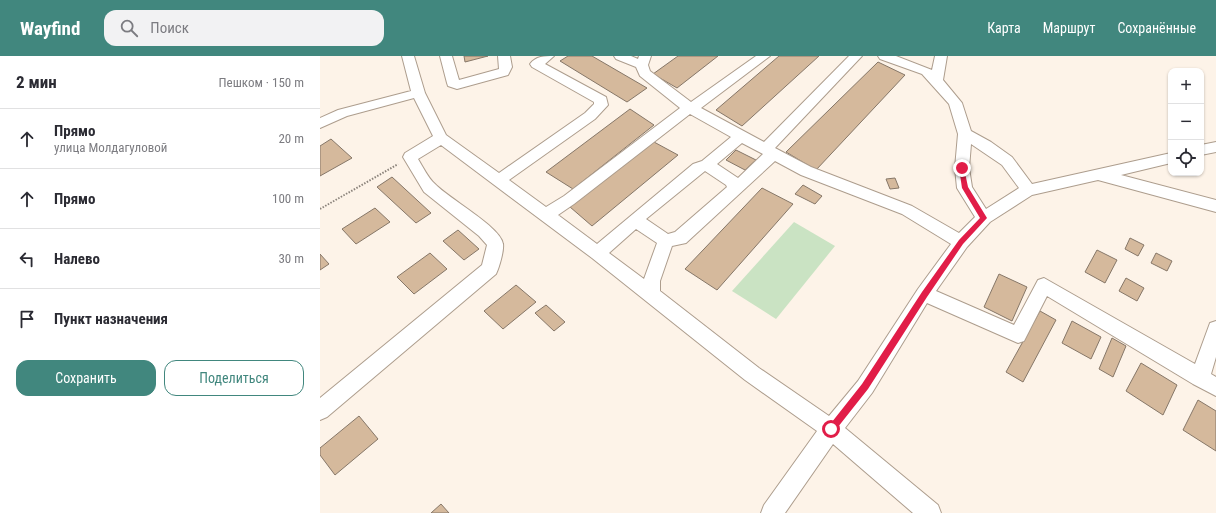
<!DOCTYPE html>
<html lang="ru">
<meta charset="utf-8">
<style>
body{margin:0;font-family:"Roboto Condensed",sans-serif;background:#f2f2f3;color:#2b2b33}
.controls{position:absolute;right:12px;top:12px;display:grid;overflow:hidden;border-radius:8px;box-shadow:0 1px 3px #0004}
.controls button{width:36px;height:36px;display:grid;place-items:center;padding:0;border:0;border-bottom:1px solid #e1e1e2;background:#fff;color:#2b2b33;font:20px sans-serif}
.stop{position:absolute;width:12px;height:12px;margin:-9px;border:3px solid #e11d48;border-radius:50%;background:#fff}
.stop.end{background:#e11d48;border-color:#fff;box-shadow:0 1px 4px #0008}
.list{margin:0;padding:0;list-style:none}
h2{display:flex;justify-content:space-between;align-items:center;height:52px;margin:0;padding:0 16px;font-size:17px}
h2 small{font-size:13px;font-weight:400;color:#7c7c81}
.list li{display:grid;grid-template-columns:26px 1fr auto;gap:12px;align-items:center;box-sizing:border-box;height:60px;padding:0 16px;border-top:1px solid #e1e1e2}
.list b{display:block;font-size:15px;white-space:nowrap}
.list p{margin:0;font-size:13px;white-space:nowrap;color:#7c7c81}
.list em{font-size:13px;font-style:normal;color:#7c7c81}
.actions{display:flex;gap:8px;padding:12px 16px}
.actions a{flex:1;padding:9px 0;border:1px solid #41877e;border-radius:12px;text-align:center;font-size:14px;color:#41877e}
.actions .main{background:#41877e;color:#fff}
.icon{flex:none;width:22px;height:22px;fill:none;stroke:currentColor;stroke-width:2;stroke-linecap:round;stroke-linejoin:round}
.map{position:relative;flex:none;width:896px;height:457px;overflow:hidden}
header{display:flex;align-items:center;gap:24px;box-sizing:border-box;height:56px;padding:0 20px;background:#41877e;color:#fff}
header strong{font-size:19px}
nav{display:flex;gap:22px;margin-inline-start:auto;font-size:14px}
.search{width:280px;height:36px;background:#f2f2f3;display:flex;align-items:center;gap:10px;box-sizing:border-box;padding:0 14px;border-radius:12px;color:#7c7c81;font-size:15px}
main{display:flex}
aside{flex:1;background:#fff}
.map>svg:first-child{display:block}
.green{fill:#cae3c3}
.building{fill:#d5b99c;stroke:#867768}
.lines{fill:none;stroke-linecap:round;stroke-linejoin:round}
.minor-casing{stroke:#ad9d8d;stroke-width:2}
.path{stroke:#8b837b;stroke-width:2;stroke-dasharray:1.5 1.5;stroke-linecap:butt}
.minor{fill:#fff;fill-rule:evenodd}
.route{fill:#e11d48}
</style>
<header>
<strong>Wayfind</strong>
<div class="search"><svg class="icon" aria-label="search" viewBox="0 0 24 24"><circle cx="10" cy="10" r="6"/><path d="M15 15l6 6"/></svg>Поиск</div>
<nav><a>Карта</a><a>Маршрут</a><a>Сохранённые</a></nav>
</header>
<main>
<aside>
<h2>2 мин<small>Пешком · 150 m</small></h2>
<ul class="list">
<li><svg class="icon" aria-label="ahead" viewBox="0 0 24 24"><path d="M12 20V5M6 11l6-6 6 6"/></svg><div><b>Прямо</b><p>улица Молдагуловой</p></div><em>20 m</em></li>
<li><svg class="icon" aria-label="ahead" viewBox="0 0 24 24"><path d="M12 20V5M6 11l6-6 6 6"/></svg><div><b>Прямо</b></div><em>100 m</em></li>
<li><svg class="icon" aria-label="left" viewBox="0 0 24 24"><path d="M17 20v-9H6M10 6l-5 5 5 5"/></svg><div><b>Налево</b></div><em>30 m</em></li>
<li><svg class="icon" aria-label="arrive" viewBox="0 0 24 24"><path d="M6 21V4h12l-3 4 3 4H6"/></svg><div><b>Пункт назначения</b></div></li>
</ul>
<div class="actions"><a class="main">Сохранить</a><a>Поделиться</a></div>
</aside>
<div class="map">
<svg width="896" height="457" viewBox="0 0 896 457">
<rect width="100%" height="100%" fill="#fdf3e8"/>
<polygon class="green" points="474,166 515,190 456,263 412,235"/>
<g class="building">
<polygon points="144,0 168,0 145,6"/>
<polygon points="248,0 272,0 327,32 307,46 240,5"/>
<polygon points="358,0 398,0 357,32 333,18"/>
<polygon points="459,0 499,0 422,70 396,54"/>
<polygon points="558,6 585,19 496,114 466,96"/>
<polygon points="310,53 334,69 253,133 226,116"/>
<polygon points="11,83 32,102 0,120 0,90"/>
<polygon points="334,86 358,99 272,170 250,151"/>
<polygon points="416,94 436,104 425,114 406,104"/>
<polygon points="72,121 111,157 96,167 57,131"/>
<polygon points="575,122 579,132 570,133 566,123"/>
<polygon points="483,129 502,140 495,148 475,138"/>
<polygon points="442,132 473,148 397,234 365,213"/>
<polygon points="55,152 70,166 36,188 22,173"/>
<polygon points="138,174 159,193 144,204 123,185"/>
<polygon points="810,182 824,189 818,200 805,193"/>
<polygon points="777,194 797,204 785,227 765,216"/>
<polygon points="110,197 127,213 94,238 77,221"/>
<polygon points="836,197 852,205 847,215 831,207"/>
<polygon points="0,198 9,208 0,214"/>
<polygon points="679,218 707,231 692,265 664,251"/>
<polygon points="806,222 824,232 817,245 799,235"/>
<polygon points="196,229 216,246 183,273 164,255"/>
<polygon points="226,249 245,266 234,275 215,257"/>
<polygon points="720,255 736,264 703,326 686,316"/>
<polygon points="752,265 781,281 771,303 742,287"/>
<polygon points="792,282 806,290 793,321 779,313"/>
<polygon points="821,307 857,329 843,359 806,335"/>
<polygon points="878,344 896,355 896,395 863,374"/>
<polygon points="39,360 58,383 15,419 0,399 0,392"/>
<polygon points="121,448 129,457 111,457"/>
</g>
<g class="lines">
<defs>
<g id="minor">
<path d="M82,0H94L105,37L126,79L179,117L265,57L274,48V46L212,11L210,8C216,0 224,0 234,0L225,8L286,41L288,49L275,63L189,124L226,151L244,140L360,52L320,20L316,11L296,3L294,0H311L318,3L319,0H331L328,9L330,15L371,46L436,0H450L381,52L444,86L529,0H542L455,92L491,111L592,150L639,177L655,161L637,132L635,112L638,78L629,48L602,18L560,3L558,0H576L612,14L615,0H627L623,24L642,47L651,75L671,86L692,101L712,128L851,97V107L801,119L896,144V156L778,124L712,139L670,166L647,191L616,235L694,269L718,224L724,222L875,308L890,267L896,265V301L891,318L896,321V340L873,328L727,240L704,285L698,287L607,247L552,337L525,372L618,449L621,457H593L513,388L465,457H441L444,449L497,375L425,324L272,202L121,89L98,103C103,111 108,122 115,128C128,142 181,171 183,188C184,195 179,212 176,218L7,361L0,364V342L162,209L167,189L159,180L104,136L83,101L85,97L113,80L94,42L27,60L0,72V62L18,54L91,35ZM370,58L411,81L382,105L373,108L277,188L238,159L254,148ZM422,87L443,98L418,122L397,108ZM651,88L682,109L699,132L666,153L652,131L649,112ZM455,105L481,119L582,158L631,188L598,233L538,325L509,360L439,312L340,235V225L352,190L366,187ZM385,115L406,129L407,131L355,176L348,178L326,163ZM316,173L337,187L324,223L289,197Z"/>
<polygon points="120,0 132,0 139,24 179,13 178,0 190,0 192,11 188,19 137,33 128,30 127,27"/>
<polygon points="896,86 896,96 881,99 881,89"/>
</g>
</defs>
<use href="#minor" class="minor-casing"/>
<polyline class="path" points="0,153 78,108"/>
<use href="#minor" class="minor"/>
</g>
<polygon class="route" points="642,110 644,112 648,131 667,162 643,188 607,241 548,333 514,376 508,376 508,371 542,328 602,236 639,184 660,162 642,132 639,112"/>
</svg>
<div class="controls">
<button>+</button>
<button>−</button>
<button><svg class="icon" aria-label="locate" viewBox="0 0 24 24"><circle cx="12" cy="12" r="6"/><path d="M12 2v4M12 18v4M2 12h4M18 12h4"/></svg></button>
</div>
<div class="stop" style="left:511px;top:373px"></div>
<div class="stop end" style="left:642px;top:112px"></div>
</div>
</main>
